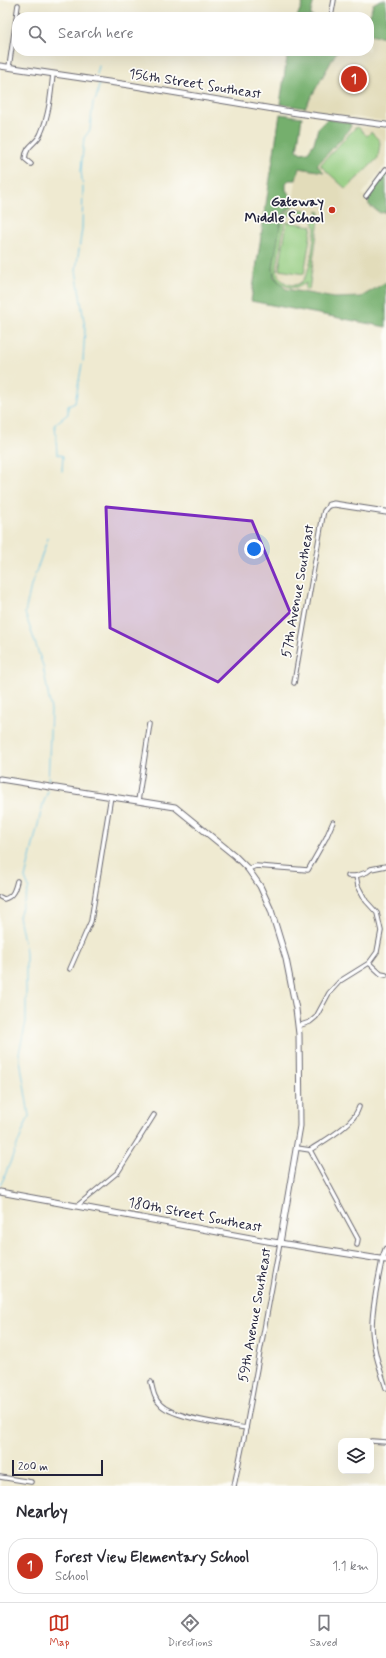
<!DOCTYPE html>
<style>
body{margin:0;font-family:Mynerve,sans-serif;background:#f7f7f7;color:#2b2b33}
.controls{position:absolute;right:12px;bottom:12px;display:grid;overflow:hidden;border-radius:8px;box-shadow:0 4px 16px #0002}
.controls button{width:36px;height:36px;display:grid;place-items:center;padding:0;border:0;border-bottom:1px solid #e1e1e2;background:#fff;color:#2b2b33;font:20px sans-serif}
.scale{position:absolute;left:12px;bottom:10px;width:91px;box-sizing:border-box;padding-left:4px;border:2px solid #22223b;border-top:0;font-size:11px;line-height:14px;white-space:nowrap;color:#22223b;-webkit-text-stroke:3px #fdfcf7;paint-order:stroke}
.you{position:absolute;left:254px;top:549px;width:14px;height:14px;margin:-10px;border:3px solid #fff;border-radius:50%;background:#1a73e8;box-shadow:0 0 0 6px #1a73e833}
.badge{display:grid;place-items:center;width:26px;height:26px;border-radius:50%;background:#c8321e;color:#fff;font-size:13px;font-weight:700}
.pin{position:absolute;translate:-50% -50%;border:2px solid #fff;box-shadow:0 1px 4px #0006}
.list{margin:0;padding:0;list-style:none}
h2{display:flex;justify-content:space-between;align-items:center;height:52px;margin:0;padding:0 16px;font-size:17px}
h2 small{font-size:13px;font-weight:400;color:#7c7c81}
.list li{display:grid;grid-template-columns:26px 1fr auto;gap:12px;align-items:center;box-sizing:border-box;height:56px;margin:0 8px 8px;padding:0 8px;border:1px solid #e1e1e2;border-radius:16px}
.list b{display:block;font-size:15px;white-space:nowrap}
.list p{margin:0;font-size:13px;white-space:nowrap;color:#7c7c81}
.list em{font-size:13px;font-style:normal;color:#7c7c81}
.icon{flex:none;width:22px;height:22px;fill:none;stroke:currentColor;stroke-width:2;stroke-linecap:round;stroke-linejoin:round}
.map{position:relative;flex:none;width:386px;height:1486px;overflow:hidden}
.search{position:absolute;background:#fff;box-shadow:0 4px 16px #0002;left:12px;right:12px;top:12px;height:44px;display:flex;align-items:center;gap:10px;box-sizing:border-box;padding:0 14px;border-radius:16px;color:#7c7c81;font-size:15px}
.sheet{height:116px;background:#fff}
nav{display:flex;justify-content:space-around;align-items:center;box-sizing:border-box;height:56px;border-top:1px solid #e1e1e2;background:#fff;font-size:11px;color:#7c7c81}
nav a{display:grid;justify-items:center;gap:2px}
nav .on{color:#c8321e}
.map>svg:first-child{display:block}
.built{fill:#e2dcba}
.green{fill:#92cb7e;stroke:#5a765c;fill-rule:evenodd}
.forest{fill:#75af6d;stroke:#4c6854}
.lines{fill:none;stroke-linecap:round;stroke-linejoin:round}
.stream{stroke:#68c3e6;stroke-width:1}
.street-casing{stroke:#6a6870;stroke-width:5.5}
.secondary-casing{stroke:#6a6870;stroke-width:7}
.street{stroke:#fff;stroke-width:3.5}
.secondary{stroke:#fff;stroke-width:5}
.marked{fill:#7b2cbf;fill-opacity:0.2;stroke:#7b2cbf;stroke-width:3;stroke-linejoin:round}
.poi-dot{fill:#c8321e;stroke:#fdfcf7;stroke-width:1.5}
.labels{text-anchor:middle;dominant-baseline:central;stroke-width:3.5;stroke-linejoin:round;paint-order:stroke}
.street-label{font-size:14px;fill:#22223b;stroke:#fdfcf7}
.poi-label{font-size:14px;font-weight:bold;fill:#22223b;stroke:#fdfcf7;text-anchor:end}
</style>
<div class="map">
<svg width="386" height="1486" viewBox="0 0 386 1486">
<rect width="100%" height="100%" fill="#fdfcf7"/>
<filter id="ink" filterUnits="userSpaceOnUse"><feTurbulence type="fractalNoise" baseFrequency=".025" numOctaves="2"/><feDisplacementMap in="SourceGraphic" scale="8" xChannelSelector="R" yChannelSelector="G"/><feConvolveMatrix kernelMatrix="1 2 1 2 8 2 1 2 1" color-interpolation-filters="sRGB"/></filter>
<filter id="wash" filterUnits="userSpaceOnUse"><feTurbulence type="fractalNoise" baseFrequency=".012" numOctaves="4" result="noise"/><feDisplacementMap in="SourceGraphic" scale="16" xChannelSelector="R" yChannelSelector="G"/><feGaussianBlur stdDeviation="0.9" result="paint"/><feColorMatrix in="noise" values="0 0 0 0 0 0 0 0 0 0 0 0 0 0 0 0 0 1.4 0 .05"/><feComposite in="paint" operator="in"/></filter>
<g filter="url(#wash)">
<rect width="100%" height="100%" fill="#efead1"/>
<g class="built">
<polygon points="369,34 386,37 386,121 304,111 337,51 369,51"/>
<polygon points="351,126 386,129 386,164 362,194 368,198 369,205 380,213 386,212 386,282 361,297 334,298 286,289 274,277 273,268 282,215 292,207 298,168 323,171 317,165 344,136"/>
</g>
<g class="green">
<polygon points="358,127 367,136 371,132 378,139 380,143 378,158 346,189 321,166 321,164 355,128"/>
<path d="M296,208L308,211L316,219L318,211L320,212L309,290L305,289L306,283C300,287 293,289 286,286C281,284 277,280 275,276C270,264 279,234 281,220L285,214ZM295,212C307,212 314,217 315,229C312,244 312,296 286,283C279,279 277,274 277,267L285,220L291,214Z"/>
<polygon points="287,222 312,226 304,274 279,270"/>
</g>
<g class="forest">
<polygon points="304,0 314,0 310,16 314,17 297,17"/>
<polygon points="380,0 386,0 386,37 369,34 369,18 373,4"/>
<polygon points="288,51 337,51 305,108 280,104"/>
<polygon points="280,114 302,117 297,150 301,153 308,152 314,143 318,128 327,119 350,123 351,126 344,136 317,165 324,172 299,168 296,180 289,180 286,183 286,190 293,199 292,207 282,215 273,268 274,277 286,289 334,298 361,297 386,282 386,327 251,301"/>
<polygon points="386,173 386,212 380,213 369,205 368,198"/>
</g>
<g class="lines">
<g class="stream">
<polyline points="97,74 99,66"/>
<polyline points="83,361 85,328 76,270 82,229 83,188 81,171 84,138 90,130 93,102 96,99 99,85"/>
<polyline points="62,471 63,456 57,454 55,424 68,414 68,406 75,403 82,364"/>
<polyline points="48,538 31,586 25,613 43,666 51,710 48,784"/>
<polyline points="0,1184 3,1180 29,1116 19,1053 26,1022 26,952 19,916 29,888 25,878 43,804 48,791"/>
</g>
</g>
</g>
<g filter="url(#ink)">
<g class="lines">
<defs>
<g id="street">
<polyline points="331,17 334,0"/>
<polyline points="9,67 18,5"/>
<path d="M31,164L25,159C26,144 37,144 41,133C49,115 51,94 53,74"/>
<polyline points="366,196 386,169"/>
<polyline points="294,683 323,515 324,511 329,505"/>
<polyline points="138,801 150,723"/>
<polyline points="248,869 256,866 308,870 326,838 333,822"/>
<polyline points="348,876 356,876 367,872 371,869 386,866"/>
<path d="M0,897L4,899C13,897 15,889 17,881"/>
<polyline points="369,963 381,974 386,975"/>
<polyline points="70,969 91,921 111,796"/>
<polyline points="298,1026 310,1022 316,1017 329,993 340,981 369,963 377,952 381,931 377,913 366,901 358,886 356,876"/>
<polyline points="297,1148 310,1150 358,1239 357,1245"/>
<path d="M310,1150C325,1140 354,1125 359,1107"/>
<polyline points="78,1205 118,1172 154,1115"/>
<path d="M382,1260C378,1282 372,1305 372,1328C373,1349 380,1369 386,1388"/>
<path d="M151,1382C153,1390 154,1399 161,1405C174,1418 227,1425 246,1428"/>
<polyline points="371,1441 386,1442"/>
<polyline points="0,1477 31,1482"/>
<polyline points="234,1486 246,1428 280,1243"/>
</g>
<g id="secondary">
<polyline points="0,66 129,85 297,113 386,125"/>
<polyline points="329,505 334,504 386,512"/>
<polyline points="0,779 175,807 234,855 248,869 260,886 271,910 286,959 296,1009 299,1034 300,1126 280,1243"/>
<polyline points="0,1192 267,1241 386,1260"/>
<polyline points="382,1260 386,1249"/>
</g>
</defs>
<use href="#street" class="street-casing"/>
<use href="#secondary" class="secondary-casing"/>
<use href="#street" class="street"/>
<use href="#secondary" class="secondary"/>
</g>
</g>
<path class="marked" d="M106,507L252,521L290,612L218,682L110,628Z"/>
<circle class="poi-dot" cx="332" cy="210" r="4"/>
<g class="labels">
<g class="street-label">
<text transform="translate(195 84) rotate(9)">156th Street Southeast</text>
<text transform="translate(298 591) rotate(-80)">57th Avenue Southeast</text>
<text transform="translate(195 1215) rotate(11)">180th Street Southeast</text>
<text transform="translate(255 1315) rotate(-80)">59th Avenue Southeast</text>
</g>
<g class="poi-label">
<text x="324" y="202">Gateway<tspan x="324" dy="16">Middle School</tspan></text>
</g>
</g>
</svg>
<div class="controls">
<button><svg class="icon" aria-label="layers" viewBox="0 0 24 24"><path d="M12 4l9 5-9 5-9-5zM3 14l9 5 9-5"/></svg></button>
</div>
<div class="scale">200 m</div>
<div class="you"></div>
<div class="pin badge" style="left:354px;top:79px">1</div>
<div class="search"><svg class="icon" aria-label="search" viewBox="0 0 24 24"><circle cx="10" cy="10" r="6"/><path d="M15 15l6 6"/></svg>Search here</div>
</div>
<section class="sheet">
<h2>Nearby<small></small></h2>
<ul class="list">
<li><span class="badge">1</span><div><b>Forest View Elementary School</b><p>School</p></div><em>1.1 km</em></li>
</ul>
</section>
<nav>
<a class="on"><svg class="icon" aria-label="map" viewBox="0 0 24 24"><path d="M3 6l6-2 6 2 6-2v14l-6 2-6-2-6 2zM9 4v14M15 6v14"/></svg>Map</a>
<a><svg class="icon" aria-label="directions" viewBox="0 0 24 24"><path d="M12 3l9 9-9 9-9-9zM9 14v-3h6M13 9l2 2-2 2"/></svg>Directions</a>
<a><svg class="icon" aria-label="saved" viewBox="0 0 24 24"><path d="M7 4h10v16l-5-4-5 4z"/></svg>Saved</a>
</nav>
